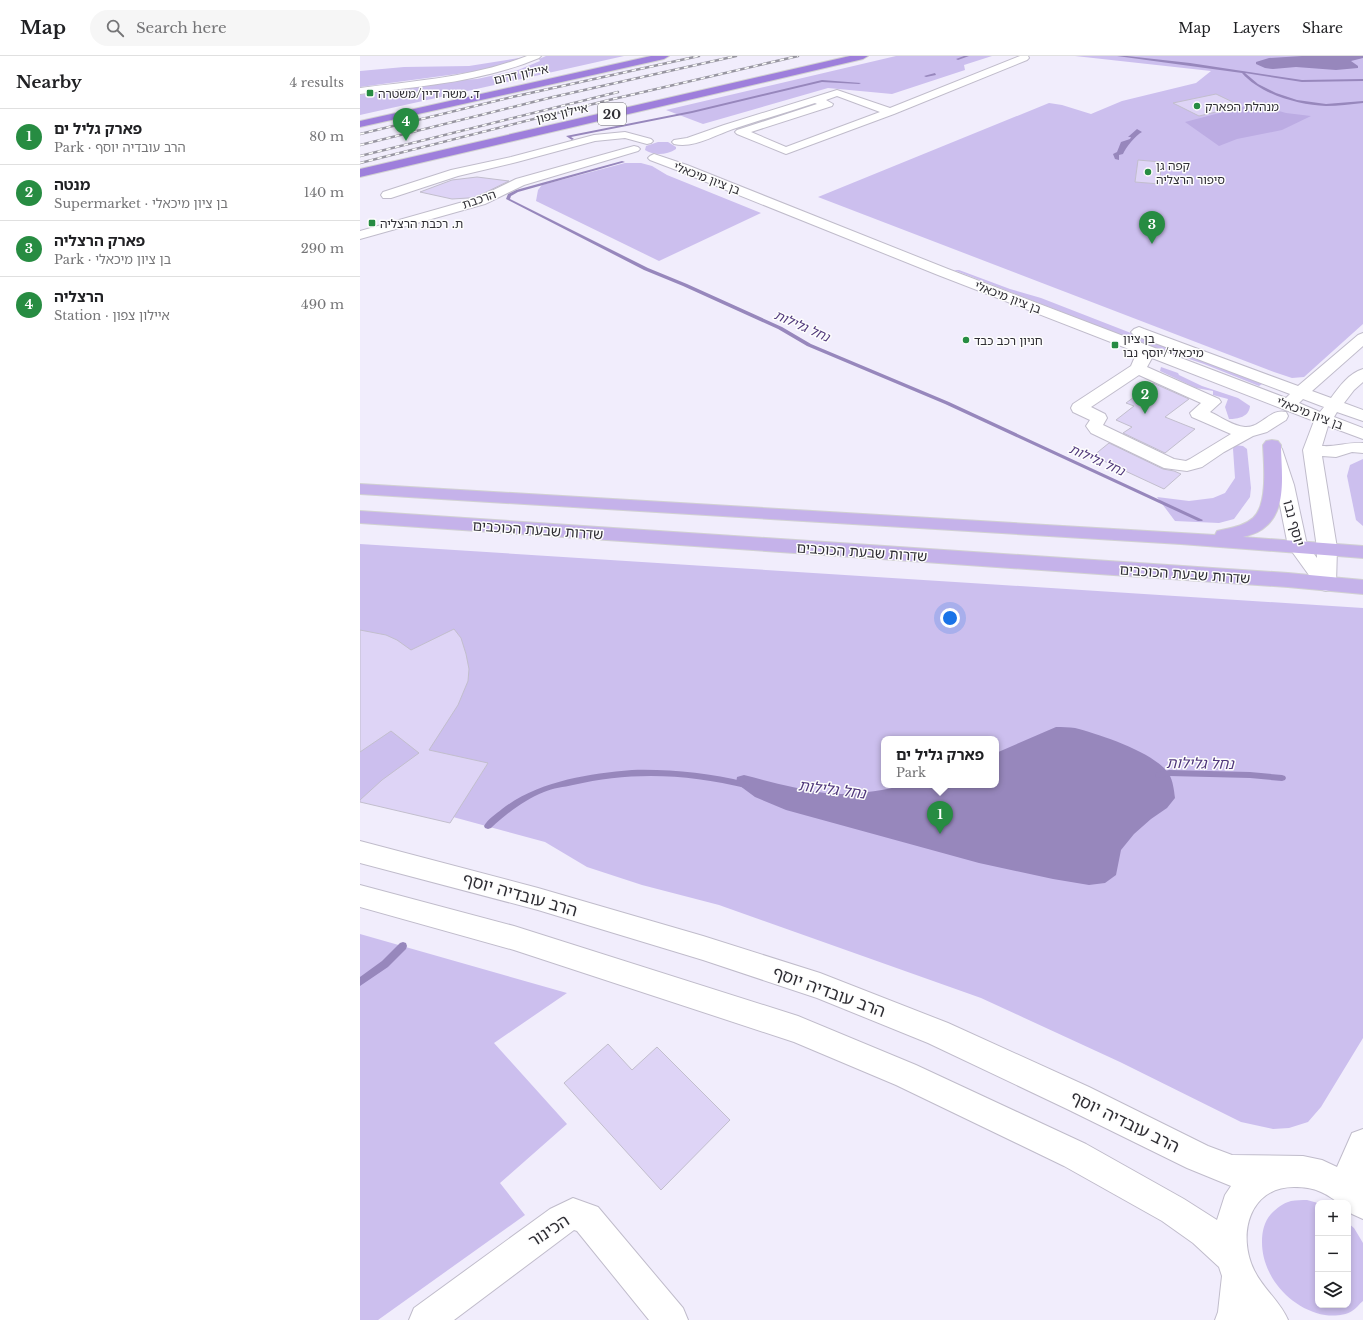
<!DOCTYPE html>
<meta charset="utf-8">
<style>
body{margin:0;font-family:"Libre Baskerville","Noto Sans Hebrew",serif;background:#f6f6f6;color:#202124}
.controls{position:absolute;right:12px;bottom:12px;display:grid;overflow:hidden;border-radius:8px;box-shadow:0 2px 6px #0003}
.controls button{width:36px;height:36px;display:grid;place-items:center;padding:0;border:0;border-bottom:1px solid #e0e0e0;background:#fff;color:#202124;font:20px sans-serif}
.you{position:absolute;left:590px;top:562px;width:14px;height:14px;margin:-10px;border:3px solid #fff;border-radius:50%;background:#1a73e8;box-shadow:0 0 0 6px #1a73e833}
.badge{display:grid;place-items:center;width:26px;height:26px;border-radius:50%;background:#278c42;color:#fff;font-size:13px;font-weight:700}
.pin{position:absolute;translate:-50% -33px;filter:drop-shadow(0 1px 2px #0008)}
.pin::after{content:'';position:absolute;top:21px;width:14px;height:12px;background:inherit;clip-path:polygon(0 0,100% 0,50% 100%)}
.popup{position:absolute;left:521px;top:680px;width:118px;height:52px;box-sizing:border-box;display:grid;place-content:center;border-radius:8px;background:#fff;filter:drop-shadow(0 1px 3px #0005);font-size:13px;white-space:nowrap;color:#757577}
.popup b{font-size:15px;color:#202124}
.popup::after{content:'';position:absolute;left:50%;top:100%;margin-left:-8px;border:8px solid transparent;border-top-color:#fff}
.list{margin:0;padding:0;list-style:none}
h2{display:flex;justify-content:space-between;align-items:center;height:52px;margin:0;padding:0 16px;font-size:17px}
h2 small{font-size:13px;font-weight:400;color:#757577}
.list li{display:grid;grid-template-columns:26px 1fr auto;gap:12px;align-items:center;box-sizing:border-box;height:56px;padding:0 16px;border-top:1px solid #e0e0e0}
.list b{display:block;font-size:15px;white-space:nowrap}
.list p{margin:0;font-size:13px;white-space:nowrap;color:#757577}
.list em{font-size:13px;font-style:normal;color:#757577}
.icon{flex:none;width:22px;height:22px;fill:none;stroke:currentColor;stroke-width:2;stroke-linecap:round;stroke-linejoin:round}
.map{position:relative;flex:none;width:1003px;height:1264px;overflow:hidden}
header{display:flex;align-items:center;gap:24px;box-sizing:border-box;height:56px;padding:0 20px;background:#fff;border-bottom:1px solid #e0e0e0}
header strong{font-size:19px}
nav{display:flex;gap:22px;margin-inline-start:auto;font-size:14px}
.search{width:280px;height:36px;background:#f6f6f6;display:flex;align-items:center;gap:10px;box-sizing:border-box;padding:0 14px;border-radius:22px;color:#757577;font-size:15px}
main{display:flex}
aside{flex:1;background:#fff}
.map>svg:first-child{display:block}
.green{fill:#ccbfee;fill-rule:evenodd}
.forest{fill:#bcace3}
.water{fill:#9787bc}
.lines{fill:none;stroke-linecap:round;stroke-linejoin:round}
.stream{fill:#9787bc;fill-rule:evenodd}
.building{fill:#ded4f6;stroke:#c2becd}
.minor-casing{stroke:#c0bccb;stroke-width:2}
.major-casing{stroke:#d1d1d2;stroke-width:2}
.highway-casing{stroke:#d1d1d2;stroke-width:2}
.minor{fill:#fff;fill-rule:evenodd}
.major{fill:#c5b2ea;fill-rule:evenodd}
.highway{fill:#9e7fdc;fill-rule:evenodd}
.rail-casing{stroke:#9896a1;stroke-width:2.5}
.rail{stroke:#fdfdfd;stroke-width:1.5;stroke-dasharray:4.5;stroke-linecap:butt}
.poi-dot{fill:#278c42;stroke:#fdfdfd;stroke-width:1.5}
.labels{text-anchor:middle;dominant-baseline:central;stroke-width:3;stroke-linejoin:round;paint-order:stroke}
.far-street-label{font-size:12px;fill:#2f2e34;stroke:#fdfdfd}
.far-poi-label{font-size:12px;fill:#2f2e34;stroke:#fdfdfd;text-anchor:start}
.shield{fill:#fdfdfd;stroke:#6d6c70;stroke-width:1}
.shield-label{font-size:13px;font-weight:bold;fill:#2f2e34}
.far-water-label{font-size:13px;font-style:italic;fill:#50387b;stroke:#fdfdfd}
.street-label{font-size:14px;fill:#2f2e34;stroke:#fdfdfd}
.water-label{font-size:15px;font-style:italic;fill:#50387b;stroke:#fdfdfd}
.near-street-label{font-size:17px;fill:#2f2e34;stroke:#fdfdfd}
</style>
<header>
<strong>Map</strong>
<div class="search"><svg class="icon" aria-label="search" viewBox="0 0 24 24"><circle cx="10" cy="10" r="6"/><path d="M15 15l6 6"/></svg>Search here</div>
<nav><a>Map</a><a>Layers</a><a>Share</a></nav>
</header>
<main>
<aside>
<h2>Nearby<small>4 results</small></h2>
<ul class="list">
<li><span class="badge">1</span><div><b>פארק גליל ים</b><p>Park · הרב עובדיה יוסף</p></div><em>80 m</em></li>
<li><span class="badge">2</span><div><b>מנטה</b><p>Supermarket · בן ציון מיכאלי</p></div><em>140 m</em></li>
<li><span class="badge">3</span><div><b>פארק הרצליה</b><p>Park · בן ציון מיכאלי</p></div><em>290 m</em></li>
<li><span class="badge">4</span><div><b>הרצליה</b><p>Station · איילון צפון</p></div><em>490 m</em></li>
</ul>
</aside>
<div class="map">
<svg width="1003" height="1264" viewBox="0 0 1003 1264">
<rect width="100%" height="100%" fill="#f1edfc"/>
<g class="green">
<polygon points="186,0 264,0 0,59 0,39 85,25 117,23 158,14 180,5 179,3"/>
<polygon points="536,0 632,0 604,9 605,14 532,38 468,32 343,68 306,54"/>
<polygon points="715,0 1003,0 1003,268 944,321 932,322 914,316 458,141 689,47 702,49 731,58 762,45 836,27 851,15"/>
<polygon points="165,1 159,4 119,15 0,31 0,15 44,11 109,10"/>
<path d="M298,86H308L316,91V93C307,99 294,100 285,94L286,90Z"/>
<polygon points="265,107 281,107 292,110 307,119 401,157 299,205 176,145 178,134 182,129"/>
<polygon points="594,214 599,214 650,233 681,242 902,328 899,330 844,308 779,286"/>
<path d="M801,311L818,317L819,319L842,330L878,342L890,350C889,361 878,363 869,363L865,351L868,343L853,339V335L836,332L800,315Z"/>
<polygon points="874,389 883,390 887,393 891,432 890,441 874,463 859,467 815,465 797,441 829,445 853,442 865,437 875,422 873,393"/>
<polygon points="1003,403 1003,470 996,464 987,420 990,409"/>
<path d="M0,488L1003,552V982L961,1051L948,1066L929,1072L913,1073L881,1066L760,1006L621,942L359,849L282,829L227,811L185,786L93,761L128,707L0,745ZM524,683H636V729H524Z"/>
<polygon points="0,878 207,937 134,987 207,1068 140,1127 165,1159 18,1264 0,1264"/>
<path d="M947,1144L958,1147V1249H988V1167L994,1172L1003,1187V1245C999,1248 996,1253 992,1255C984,1260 973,1260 965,1259C931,1253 902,1221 902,1186C902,1176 904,1166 911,1158C917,1152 923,1147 931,1145C936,1144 942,1144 947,1144Z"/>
</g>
<polygon class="forest" points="894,48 926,57 951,60 922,74 877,83 859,90 825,66"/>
<g class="water">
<polygon points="942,0 1003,0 1003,2 991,5 998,10 998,12 976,14 936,11 913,13 905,12 896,8 896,6 909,2"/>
<path d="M777,73L782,76C776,79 766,91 763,98L759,99V104L755,103L753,98L757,96L761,86L770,83L771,81H768Z"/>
<path d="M696,671C702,671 709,671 715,672C739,678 796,697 809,718C813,725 814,734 815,742L807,752L791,763L774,778L761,794L756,819L745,827L729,829L693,823L619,807L426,754L395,741L376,727L377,721L384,719C411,726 438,733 465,737C491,740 520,735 545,729H636V697Z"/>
</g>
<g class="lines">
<g class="stream">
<polygon points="604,0 609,0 598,4 596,3"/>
<path d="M757,0H767L830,7L942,24L1003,23V25L942,26L885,17L898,28L916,37L937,44L966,48L1003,45V47C991,48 978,50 966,50C938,49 900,38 882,17Z"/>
<polygon points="575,17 576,19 566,21 564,20"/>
<polygon points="462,24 501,27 499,28 462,26 332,57 211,81 214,83 212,84 206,80 332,55"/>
<polygon points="262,105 265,106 158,136 151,140 150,143 288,212 327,228 422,271 451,288 589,346 843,464 842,465 838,465 585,348 447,290 418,273 323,230 284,214 146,143 148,138 156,134"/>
<path d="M272,714C311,713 348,717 386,726L389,727L390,729L389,731L386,732C329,718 271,715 213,729C204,731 193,732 184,736C164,744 146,758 131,772L128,773L125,772L124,770C128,763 136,758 142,753C179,725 227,718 272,714Z"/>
<polygon points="809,714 890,716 922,719 925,720 926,722 925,724 922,725 890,722 809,720 799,722 796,721 795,719 796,717"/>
<polygon points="43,886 46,887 47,890 46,893 28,911 0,930 0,921 22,905 40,887"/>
</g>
</g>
<g class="building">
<polygon points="856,38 881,50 839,60 813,47"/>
<polygon points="778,104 801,106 800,128 775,126"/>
<polygon points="117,121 149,125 116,141 108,142 92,143 60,136 92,124"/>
<polygon points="793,327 829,343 805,361 835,373 805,397 763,377 772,371 756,364 774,350 766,347"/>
<polygon points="749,387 803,413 814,415 821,418 804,433 733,400"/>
<polygon points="94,573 101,582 106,598 109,613 108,625 98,649 69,694 128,707 90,767 0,746 0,744 22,724 59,697 31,675 0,696 0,574 26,579 37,584 51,594"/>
<polygon points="248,988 272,1014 297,991 370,1064 301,1134 204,1027"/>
</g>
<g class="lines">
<defs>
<g id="minor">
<path d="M167,0H181L179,2C122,26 61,30 0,38V32C56,25 114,21 167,0Z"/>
<path d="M660,0H668L669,2L667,4L534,58L426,98L377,78L375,76L377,74L457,48L455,47C428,56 400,64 373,73C355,79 333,93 314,88L312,86L314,84L327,82L364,69L477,34L530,52ZM477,40L520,56L426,91L391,76L472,50L473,48L466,44Z"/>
<polygon points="265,76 291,83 293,85 291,87 287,88 265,82 235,85 157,106 98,120 31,142 23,142 21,139 23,136 91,114 151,101 234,79"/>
<polygon points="274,90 278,91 280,93 278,95 164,129 125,148 0,183 0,175 117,142 156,123"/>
<path d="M294,98L327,109L588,213L926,342L930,338L774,279L771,276L774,273L779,271L784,273L938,330L998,279L1003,277V290L952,335L971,342C979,331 989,317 1003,313V326L994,334L984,347L1003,354V365L977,356L974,361L1003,372V383L968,370L962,390C978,391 987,386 1003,387V397L992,396L976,401L962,400L977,492L976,528L973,533L966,535L959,533L928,490L916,429L904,393L907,389L913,388L919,389L922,393L934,429L947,489L957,502V492L943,394L954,365L792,302L787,311L859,343L861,346L850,356C861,361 873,370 885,371C901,372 910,352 926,356L928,360L926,364L907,376L893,380L864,396L842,411L827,415L804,412L731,377L726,370L730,364L713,356L711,352L713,348L771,310L774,303L779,297L578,219L319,115L290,104L288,102L290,100ZM779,319L841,347L830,357L832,361L871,378L830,403L826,405L814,403L743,369L747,362L745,358L731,351ZM943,343L964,351L960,356L939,347Z"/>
<path d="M0,785L178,832L343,880L460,917L588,967L729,1031L848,1090L872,1099L943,1100L962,1104L977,1111L992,1077L1003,1073V1163L992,1158L988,1155V1147C974,1147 973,1141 961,1136C953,1132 943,1131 934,1131C889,1131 877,1179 894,1214C903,1233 920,1245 928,1264H855L858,1256L862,1220L859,1211L833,1187L802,1165L704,1110L536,1029L434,986L154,894L0,851V829L154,870L438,960L556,1009L726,1088L824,1143L857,1164L865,1139L871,1130L827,1112L707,1053L568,987L457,942L343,904L178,854L0,807Z"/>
<polygon points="213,1142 238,1151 323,1252 328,1264 289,1264 217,1175 214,1174 94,1264 49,1264 54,1252 190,1153"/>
</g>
<g id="major">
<path d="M912,384L918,385L921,389C921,415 928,453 905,471C899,477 890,479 883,481L1003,490V502L821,488L0,438V428L855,479L857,475C869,472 883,471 893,462C908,449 904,408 903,389L906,385Z"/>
<polygon points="0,455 928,517 1003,524 1003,538 928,531 0,467"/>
</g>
<g id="highway">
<polygon points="291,0 309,0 304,3 0,71 0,65"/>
<polygon points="490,0 508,0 503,3 0,121 0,113"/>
</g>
</defs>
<use href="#minor" class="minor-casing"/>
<use href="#major" class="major-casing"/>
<use href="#highway" class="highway-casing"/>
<use href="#minor" class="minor"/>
<use href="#major" class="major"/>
<use href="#highway" class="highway"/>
<defs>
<g id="rail">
<polyline points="0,78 152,41 339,0"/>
<polyline points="0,89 193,41 376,0"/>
<polyline points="0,100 258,36"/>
<polyline points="0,107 249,44 438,0"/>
</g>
</defs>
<use href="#rail" class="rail-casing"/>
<use href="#rail" class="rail"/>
</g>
<g class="poi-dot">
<rect x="6" y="33" width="8" height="8" rx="2"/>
<circle cx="837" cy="50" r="4"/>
<circle cx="788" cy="116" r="4"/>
<rect x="8" y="163" width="8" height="8" rx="2"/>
<circle cx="606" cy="284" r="4"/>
<rect x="751" y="285" width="8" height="8" rx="2"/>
</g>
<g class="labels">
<g class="far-street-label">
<text transform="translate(161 18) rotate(-12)">איילון דרום</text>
<text transform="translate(202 57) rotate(-13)">איילון צפון</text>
<text transform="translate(347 122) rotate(21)">בן ציון מיכאלי</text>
<text transform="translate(119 143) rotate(-19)">הרכבת</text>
<text transform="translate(648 241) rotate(21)">בן ציון מיכאלי</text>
<text transform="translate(950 357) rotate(21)">בן ציון מיכאלי</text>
</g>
<g class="far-poi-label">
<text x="18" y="37">ד. משה דיין/משטרה</text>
<text x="845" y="50">מנהלת הפארק</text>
<text x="796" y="109">קפה גן<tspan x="796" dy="14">סיפור הרצליה</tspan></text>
<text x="20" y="167">ת. רכבת הרצליה</text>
<text x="763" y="282">בן ציון<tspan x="763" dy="14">מיכאלי/יוסף נבו</tspan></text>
<text x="614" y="284">חניון רכב כבד</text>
</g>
<rect class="shield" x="238" y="47" width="28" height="22" rx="3"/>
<g class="shield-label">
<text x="252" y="58">20</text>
</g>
<g class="far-water-label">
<text transform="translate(442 270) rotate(24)">נחל גלילות</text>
<text transform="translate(737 404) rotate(24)">נחל גלילות</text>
</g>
<g class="street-label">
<text transform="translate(934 467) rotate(75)">יוסף נבו</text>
<text transform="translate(178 474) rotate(4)">שדרות שבעת הכוכבים</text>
<text transform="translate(502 496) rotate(4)">שדרות שבעת הכוכבים</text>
<text transform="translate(825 518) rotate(4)">שדרות שבעת הכוכבים</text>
</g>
<g class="water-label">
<text transform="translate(840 707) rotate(1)">נחל גלילות</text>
<text transform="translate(472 733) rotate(7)">נחל גלילות</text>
</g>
<g class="near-street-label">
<text transform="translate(160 839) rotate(16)">הרב עובדיה יוסף</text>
<text transform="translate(469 936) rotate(20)">הרב עובדיה יוסף</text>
<text transform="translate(765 1066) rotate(26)">הרב עובדיה יוסף</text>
<text transform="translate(189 1175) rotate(-33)">הכינור</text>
</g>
</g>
</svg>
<div class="controls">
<button>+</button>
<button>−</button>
<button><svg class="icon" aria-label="layers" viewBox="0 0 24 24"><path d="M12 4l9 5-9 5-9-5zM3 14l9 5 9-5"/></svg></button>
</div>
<div class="you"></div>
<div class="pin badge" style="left:580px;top:778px">1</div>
<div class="popup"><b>פארק גליל ים</b>Park</div>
<div class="pin badge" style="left:785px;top:358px">2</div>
<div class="pin badge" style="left:792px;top:188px">3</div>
<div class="pin badge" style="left:46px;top:85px">4</div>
</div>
</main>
